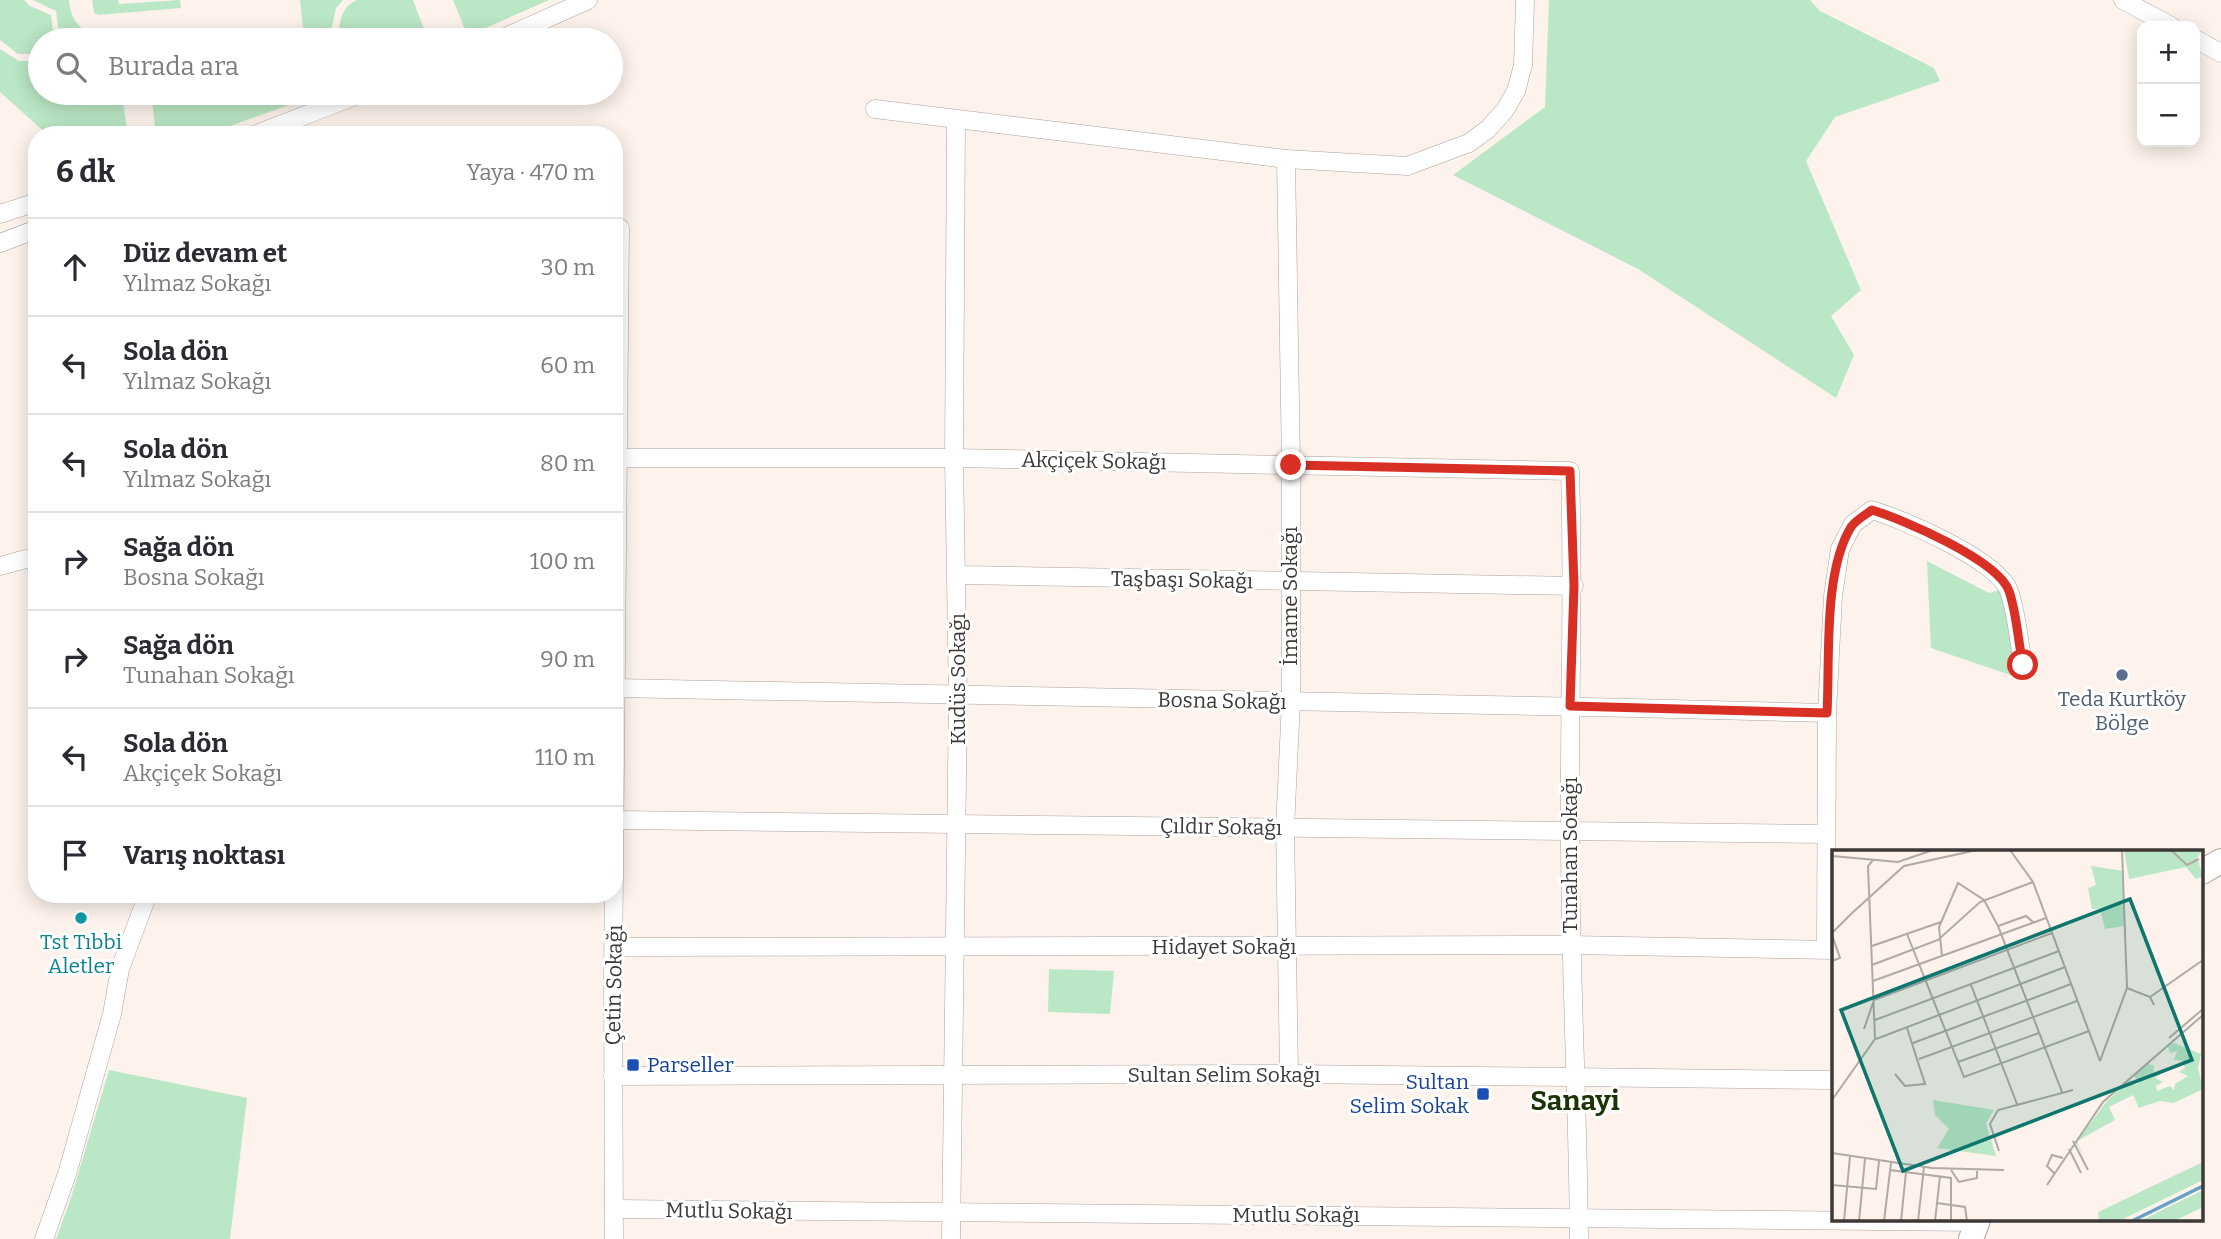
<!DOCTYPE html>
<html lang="tr">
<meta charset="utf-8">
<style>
body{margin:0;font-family:Bitter,serif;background:#f2f2f3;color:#2b2b33}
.controls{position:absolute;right:21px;top:21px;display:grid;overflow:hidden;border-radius:14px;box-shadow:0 4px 18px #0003}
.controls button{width:63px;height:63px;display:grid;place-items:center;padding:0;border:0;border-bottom:2px solid #e1e1e2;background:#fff;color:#2b2b33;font:35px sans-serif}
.stop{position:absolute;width:21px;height:21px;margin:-16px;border:5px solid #d93025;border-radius:50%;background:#fff}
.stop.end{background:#d93025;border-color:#fff;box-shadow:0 2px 7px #0008}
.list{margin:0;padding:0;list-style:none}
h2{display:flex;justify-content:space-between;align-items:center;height:91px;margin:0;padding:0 28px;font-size:30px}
h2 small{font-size:23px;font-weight:400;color:#7c7c81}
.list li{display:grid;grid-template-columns:46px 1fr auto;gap:21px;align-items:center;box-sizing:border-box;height:98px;padding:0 28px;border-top:2px solid #e1e1e2}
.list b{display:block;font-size:26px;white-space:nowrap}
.list p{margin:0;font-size:23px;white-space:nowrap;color:#7c7c81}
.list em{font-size:23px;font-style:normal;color:#7c7c81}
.icon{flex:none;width:38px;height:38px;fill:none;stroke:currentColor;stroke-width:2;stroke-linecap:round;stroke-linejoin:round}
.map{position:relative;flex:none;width:2221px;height:1239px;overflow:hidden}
.search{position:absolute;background:#fff;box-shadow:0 4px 18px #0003;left:28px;top:28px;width:595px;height:77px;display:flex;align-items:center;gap:18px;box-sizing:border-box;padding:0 24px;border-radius:38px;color:#7c7c81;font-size:26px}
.panel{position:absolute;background:#fff;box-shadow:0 4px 18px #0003;left:28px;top:126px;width:595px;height:777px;border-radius:28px}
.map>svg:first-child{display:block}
.green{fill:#bae7c5}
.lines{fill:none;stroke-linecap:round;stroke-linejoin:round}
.street-casing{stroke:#aca29c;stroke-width:19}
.secondary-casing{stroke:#aca29c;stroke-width:26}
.street{stroke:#fff;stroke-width:18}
.secondary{stroke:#fff;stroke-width:24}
.route{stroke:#d93025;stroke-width:9}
.service-dot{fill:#5c6f8a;stroke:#fff;stroke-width:2.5}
.culture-dot{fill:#0f9aa8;stroke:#fff;stroke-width:2.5}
.transit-dot{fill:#1a4fb4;stroke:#fff;stroke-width:2.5}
.labels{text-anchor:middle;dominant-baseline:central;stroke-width:6;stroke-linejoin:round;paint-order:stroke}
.street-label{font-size:21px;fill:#3d3937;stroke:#fff}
.service-label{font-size:21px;fill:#4e5e75;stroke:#fff}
.culture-label{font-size:21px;fill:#0d838f;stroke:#fff}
.transit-label{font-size:21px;fill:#164399;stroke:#fff;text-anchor:start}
.district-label{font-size:28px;font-weight:bold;fill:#1b3402;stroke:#fff}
.inset-river{fill:none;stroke:#66a2c6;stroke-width:3.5}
.inset-road{fill:none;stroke:#b0a9a4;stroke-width:2}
.view{fill:#0f766e;fill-opacity:0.15;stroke:#0f766e;stroke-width:3.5}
.inset-edge{fill:none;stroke:#3d3937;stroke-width:3.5}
</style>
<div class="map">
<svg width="2221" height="1239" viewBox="0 0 2221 1239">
<rect width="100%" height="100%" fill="#fdf3ec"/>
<g class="green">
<polygon points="0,0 24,0 30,6 51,15 54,40 40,40 40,54 18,54 0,40"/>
<path d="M33,0H69C71,27 87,35 112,40H60L56,11Z"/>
<polygon points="92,0 118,0 119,4 180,0 181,8 99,15 94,13"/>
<polygon points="300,0 343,0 336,8 329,40 304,40"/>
<path d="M357,0H413L428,40H337C340,23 340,7 357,0Z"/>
<polygon points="453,0 549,0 474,33 464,27"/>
<polygon points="1549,0 1810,0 1820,11 1934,68 1940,81 1835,117 1806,161 1861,290 1831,316 1854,355 1836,398 1638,269 1453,175 1545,107"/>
<polygon points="0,49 19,61 40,61 40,93 80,93 81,100 122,96 128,135 48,135 0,92"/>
<polygon points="151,93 289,93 297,102 205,135 156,135"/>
<polygon points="1927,561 1989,593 2003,589 2022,679 1931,648"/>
<polygon points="1049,969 1114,971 1110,1014 1048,1012"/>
<polygon points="109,1070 247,1098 230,1239 56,1239 71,1198"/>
</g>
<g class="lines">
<defs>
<g id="street">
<polyline points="2123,0 2171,26"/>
<polyline points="2195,39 2221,53"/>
<polyline points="499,40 588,0"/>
<polyline points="875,109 1286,159 1407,166 1469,143 1488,129 1505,110 1516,91 1523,65 1525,0"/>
<polyline points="254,135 363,93"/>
<polyline points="1286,159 1291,465 1291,702 1285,828 1289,1074"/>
<polyline points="0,214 37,202"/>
<polyline points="0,243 37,229"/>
<path d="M618,458H954L1570,471C1574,591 1569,711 1570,831C1570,967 1578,1103 1579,1239"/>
<polyline points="0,566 37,556"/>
<polyline points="959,575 1574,586"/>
<path d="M617,688C1021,699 1424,701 1827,713"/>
<polyline points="616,820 1826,834"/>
<polyline points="614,947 1571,945 1834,950"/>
<path d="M1826,949L1827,713L1833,596L1840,549L1853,524L1872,510C1902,519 1998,560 2009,591C2017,614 2019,642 2023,665"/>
<polyline points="613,1076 1289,1074 1834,1080"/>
<polyline points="615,1209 1977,1222 1979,1220"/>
<polyline points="44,1239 67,1174 112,1014 120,969 148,894"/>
<polyline points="614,1239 613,977 620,228"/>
<polyline points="951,1239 958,698 954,458 956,120"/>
</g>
<g id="secondary">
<polyline points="2202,872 2221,861"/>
<polyline points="1971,1239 1978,1220"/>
</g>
</defs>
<use href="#street" class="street-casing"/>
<use href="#secondary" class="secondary-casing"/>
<use href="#street" class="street"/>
<use href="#secondary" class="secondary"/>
</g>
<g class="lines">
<path class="route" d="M1291,465L1570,471L1574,586L1570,706L1827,713C1830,659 1823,573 1851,527C1856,520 1865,515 1872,510C1902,519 1998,560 2009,591C2017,614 2018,642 2023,665"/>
</g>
<circle class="service-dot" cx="2122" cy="675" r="7"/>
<circle class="culture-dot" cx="81" cy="918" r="7"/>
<g class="transit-dot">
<rect x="626" y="1058" width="14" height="14" rx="3.5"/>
<rect x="1476" y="1087" width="14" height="14" rx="3.5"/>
</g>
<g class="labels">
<g class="street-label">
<text transform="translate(1094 461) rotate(1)">Akçiçek Sokağı</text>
<text transform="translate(1182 580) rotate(1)">Taşbaşı Sokağı</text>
<text transform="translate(1290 596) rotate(-90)">İmame Sokağı</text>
<text transform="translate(958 679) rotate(-90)">Kudüs Sokağı</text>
<text transform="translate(1222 701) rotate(1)">Bosna Sokağı</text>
<text transform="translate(1221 827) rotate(1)">Çıldır Sokağı</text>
<text transform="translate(1570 855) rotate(-90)">Tunahan Sokağı</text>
<text x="1224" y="947">Hidayet Sokağı</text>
<text transform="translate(614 985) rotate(-89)">Çetin Sokağı</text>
<text x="1224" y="1075">Sultan Selim Sokağı</text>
<text transform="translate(729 1211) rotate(1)">Mutlu Sokağı</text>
<text x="1296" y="1215">Mutlu Sokağı</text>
</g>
<g class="service-label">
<text x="2122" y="699">Teda Kurtköy<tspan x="2122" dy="24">Bölge</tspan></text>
</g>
<g class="culture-label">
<text x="81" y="942">Tst Tıbbi<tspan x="81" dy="24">Aletler</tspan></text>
</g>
<g class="transit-label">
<text x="647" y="1065">Parseller</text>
<text x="1469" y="1082" text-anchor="end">Sultan<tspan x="1469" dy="24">Selim Sokak</tspan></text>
</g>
<g class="district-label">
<text x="1575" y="1100">Sanayi</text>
</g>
</g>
<g transform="translate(1832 850)">
<rect width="371" height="371" fill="#fdf3ec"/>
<path d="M292,0H371L365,8L371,26L364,29L354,17L297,29ZM259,16L292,21V76L273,79L268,59H260L256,38L264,35ZM342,193L369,204L366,218L371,239L342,253L328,251L307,258L301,245L277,257L283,270L245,291L251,306L244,292L275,251L298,230L304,235L307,232L302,226L315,213L322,216L321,225L334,221L323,228L331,232L324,236L325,241L338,236L342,240L343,234L356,226L347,222L353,218L350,211L342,210L345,201L338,203L336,196ZM101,250L162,260L154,273L164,306L105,298L117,279L103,265ZM371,312V330L287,371H267L266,362ZM371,340V357L342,371H308Z" fill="#bae7c5"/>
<path class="inset-river" d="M300,371L371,336"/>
<path class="inset-road" d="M178,0L201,32L268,211M339,0L355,15L367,9M0,6L66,12L101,0M19,64L72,16L145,0M166,76L194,66L201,72M0,83L19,64M75,84L132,227L257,181M0,85L8,108L0,111M40,96L109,72M110,106L107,77L126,33L152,50L166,76L230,242M40,115L106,90L148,52L201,32M41,131L214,68M139,135L185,254M295,138L318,147L322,155M318,147L371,110M43,170L227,101M32,179L42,150L220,83M337,188L371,159M44,189L233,117M81,193L239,134M87,209L245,151M268,211L295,138L290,0M126,212L207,183M63,224L73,236L93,234L75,178M0,250L43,189L36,16L41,10M241,291L256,320M237,299L249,323M167,301L158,274L166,260L241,240M0,303L100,318L172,320M58,320L119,328V371M119,320L127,332L145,328V321M222,323L215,316L220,305L231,308M0,335L44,339L47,311M215,335L271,252L371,165M105,353L133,357L135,371M12,371L18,306M27,371L33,309M52,371L59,313M69,371L74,322M86,371L92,317M103,371L108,326"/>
<path class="view" d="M298,49L360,210L71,321L9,160Z"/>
<rect width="371" height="371" class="inset-edge"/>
</g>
</svg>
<div class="controls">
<button>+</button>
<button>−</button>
</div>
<div class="stop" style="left:2023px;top:665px"></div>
<div class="stop end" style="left:1291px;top:465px"></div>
<div class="search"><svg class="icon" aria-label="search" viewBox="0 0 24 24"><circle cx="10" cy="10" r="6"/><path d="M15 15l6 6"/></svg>Burada ara</div>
<section class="panel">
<h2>6 dk<small>Yaya · 470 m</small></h2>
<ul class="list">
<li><svg class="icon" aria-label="ahead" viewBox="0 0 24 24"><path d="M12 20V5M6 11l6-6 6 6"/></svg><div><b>Düz devam et</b><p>Yılmaz Sokağı</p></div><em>30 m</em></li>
<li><svg class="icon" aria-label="left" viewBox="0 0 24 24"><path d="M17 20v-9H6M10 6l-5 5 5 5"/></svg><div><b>Sola dön</b><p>Yılmaz Sokağı</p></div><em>60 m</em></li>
<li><svg class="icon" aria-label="left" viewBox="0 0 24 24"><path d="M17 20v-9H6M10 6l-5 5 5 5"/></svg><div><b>Sola dön</b><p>Yılmaz Sokağı</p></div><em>80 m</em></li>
<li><svg class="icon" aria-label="right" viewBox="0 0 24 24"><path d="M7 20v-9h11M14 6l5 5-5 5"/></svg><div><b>Sağa dön</b><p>Bosna Sokağı</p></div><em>100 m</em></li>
<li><svg class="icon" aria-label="right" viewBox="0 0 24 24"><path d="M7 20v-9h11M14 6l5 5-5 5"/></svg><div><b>Sağa dön</b><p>Tunahan Sokağı</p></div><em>90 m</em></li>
<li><svg class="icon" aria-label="left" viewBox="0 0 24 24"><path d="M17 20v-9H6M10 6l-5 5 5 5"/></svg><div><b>Sola dön</b><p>Akçiçek Sokağı</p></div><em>110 m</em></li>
<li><svg class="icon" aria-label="arrive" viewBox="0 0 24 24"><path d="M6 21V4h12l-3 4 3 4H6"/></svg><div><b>Varış noktası</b></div></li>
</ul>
</section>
</div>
